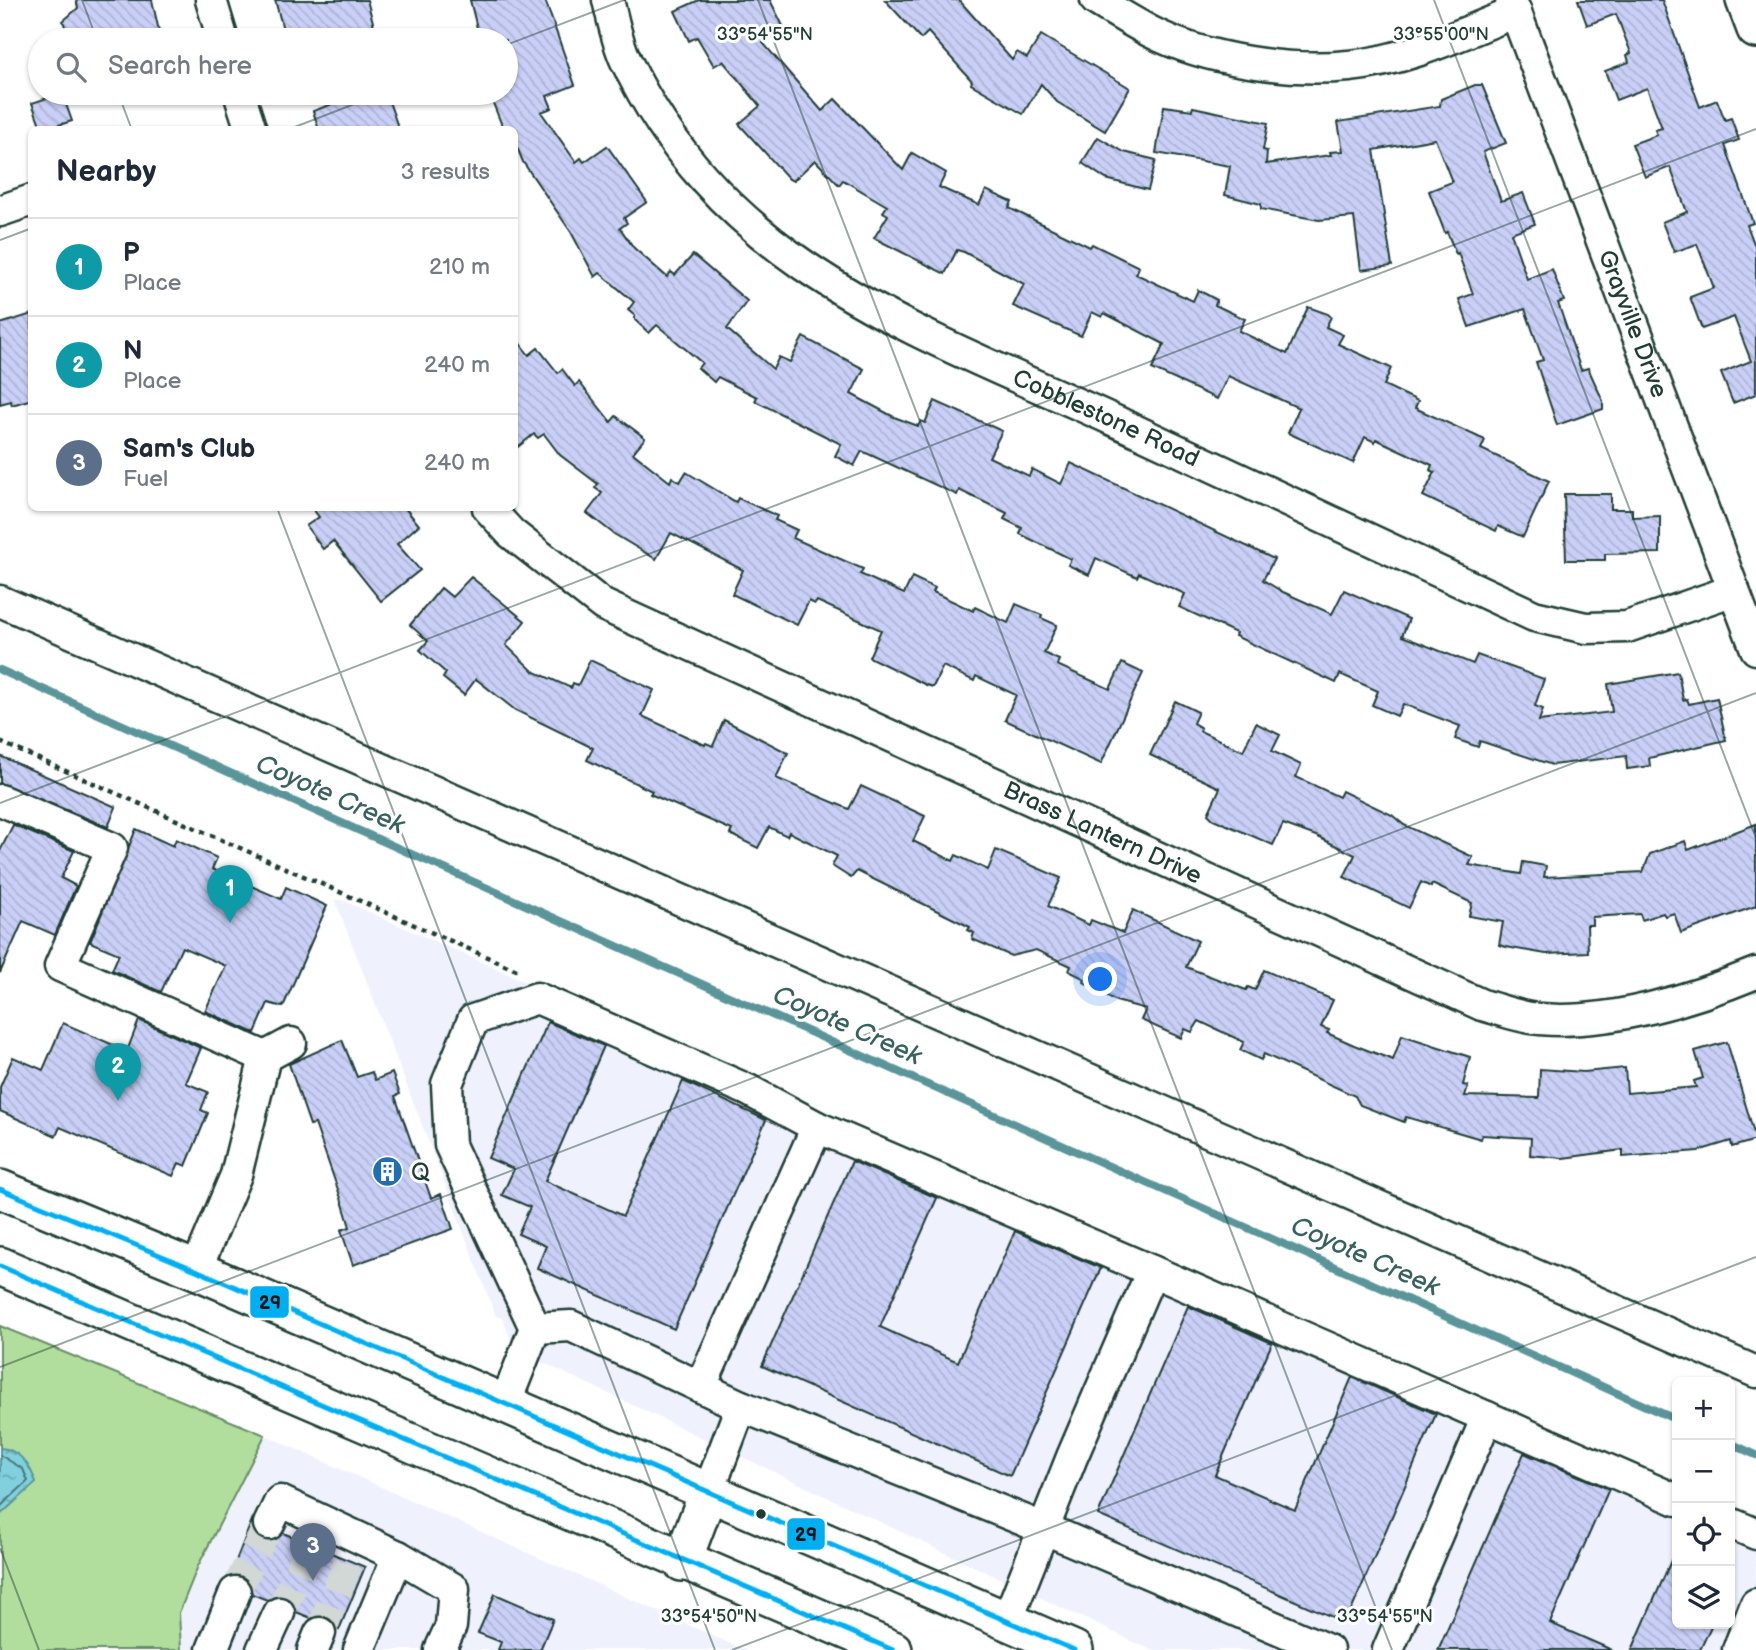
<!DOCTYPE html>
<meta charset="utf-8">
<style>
body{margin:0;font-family:"Balsamiq Sans",sans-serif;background:#f6f6f7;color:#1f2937}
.controls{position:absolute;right:21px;bottom:21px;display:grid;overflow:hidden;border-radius:10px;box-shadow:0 2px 5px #0004}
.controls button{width:63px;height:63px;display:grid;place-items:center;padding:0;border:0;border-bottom:2px solid #e0e1e3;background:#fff;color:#1f2937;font:35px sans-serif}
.you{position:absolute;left:1101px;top:980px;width:24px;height:24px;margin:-18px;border:5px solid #fff;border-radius:50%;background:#1a73e8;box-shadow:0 0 0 10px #1a73e833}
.badge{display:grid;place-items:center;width:46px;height:46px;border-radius:50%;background:#1f6fb2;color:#fff;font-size:23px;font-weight:700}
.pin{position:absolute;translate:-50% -58px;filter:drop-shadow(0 2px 4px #0008)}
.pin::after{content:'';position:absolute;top:37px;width:24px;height:21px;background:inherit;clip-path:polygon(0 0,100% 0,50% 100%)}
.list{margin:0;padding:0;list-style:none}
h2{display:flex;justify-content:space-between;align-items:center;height:91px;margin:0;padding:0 28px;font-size:30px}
h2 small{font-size:23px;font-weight:400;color:#747a83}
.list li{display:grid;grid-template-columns:46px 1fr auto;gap:21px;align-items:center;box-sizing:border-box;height:98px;padding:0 28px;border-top:2px solid #e0e1e3}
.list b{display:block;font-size:26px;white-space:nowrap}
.list p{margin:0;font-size:23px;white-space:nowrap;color:#747a83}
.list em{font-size:23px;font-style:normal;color:#747a83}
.icon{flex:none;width:38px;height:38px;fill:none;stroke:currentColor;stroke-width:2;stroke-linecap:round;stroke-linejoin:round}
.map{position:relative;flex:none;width:1756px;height:1650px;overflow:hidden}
.search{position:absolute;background:#fff;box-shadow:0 2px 5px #0004;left:28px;top:28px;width:490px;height:77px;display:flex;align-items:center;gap:18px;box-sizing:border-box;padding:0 24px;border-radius:38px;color:#747a83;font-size:26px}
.panel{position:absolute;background:#fff;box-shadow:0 2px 5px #0004;left:28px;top:126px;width:490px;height:385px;border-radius:10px}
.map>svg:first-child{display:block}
.built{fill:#eff1fd}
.green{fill:#b1de9c;stroke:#688e68;stroke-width:2}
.water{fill:url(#water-ripples);stroke:#5a959a;stroke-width:2}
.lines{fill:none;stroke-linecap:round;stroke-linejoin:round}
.shore{stroke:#467878;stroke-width:2}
.stream{stroke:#5a959a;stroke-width:8}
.building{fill:url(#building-back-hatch);stroke:#1f3d34;stroke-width:2}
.minor-tunnel{stroke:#d2d8d6;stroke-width:30;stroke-dasharray:30 15;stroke-linecap:butt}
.minor-casing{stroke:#1f3d34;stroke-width:35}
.major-casing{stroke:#1f3d34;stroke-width:42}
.path{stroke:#1f3d34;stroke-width:4.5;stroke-dasharray:5 5;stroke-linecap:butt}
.minor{stroke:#fff;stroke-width:30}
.major{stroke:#fff;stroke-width:37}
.bus-1-casing{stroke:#fff;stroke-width:10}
.bus-1{stroke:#00aff2;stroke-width:5}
.ticks{fill:none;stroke:#1f3d34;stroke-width:2;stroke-opacity:0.45}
.bus-dot{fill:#1f3d34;stroke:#fff;stroke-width:2.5}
.labels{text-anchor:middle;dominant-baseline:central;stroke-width:6;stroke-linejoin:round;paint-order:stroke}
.street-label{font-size:24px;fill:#1f3d34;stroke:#fff}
.poi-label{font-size:24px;fill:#1f3d34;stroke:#fff;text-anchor:start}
.water-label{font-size:26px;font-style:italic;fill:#38625e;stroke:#fff}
.ticks-label{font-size:18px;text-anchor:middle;fill:#1f3d34;stroke:#fff;stroke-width:6;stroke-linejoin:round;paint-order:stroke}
.line-badge{stroke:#fff;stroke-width:2.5}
.pale-badge-label{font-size:19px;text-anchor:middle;font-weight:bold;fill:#111}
</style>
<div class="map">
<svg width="1756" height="1650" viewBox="0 0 1756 1650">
<defs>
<pattern id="water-ripples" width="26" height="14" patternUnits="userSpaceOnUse" patternTransform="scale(1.75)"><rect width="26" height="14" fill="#81d0de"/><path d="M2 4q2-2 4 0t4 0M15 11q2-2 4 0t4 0" fill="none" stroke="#69aab5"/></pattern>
<pattern id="building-back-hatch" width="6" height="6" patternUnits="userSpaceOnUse" patternTransform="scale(1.75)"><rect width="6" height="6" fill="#cacff7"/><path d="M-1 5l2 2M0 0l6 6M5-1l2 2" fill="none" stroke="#adb3d4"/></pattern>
</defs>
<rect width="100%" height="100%" fill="#fff"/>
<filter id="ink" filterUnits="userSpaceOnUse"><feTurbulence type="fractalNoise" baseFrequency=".0143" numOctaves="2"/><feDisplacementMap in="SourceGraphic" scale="14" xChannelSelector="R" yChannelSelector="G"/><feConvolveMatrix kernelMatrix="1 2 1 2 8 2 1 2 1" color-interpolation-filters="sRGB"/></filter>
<g filter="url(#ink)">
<g class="built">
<polygon points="335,900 342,900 1677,1494 1677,1624 1730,1624 1730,1517 1756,1529 1756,1650 1151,1650 514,1349 503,1318 496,1316"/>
<polygon points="265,1435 733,1645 747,1650 181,1650 179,1613 198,1566"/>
</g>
<polygon class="green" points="0,1326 265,1435 198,1566 179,1613 181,1650 0,1650"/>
<path class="water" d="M0,1448C20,1449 31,1467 36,1483L0,1515Z"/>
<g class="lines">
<polyline class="shore" points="0,1455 23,1469 28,1481 0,1507"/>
<g class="stream">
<polyline points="0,670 1677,1420"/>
<polyline points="1730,1443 1756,1455"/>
</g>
</g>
<g class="building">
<polygon points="76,0 152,0 161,40 70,40 63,21 78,8"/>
<polygon points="275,0 367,0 374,26 357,31 360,40 308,40 305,27 284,33"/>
<polygon points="470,0 545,0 575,85 547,96 552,108 541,112 576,162 581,158 584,162 607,146 647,202 624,218 627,223 620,228 634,248 667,277 671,272 675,275 693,255 747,301 727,329 773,369 779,357 790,362 803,337 864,369 851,394 894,417 918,426 921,421 925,423 935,401 1002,431 989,457 1029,476 1032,469 1061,484 1071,463 1274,559 1263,580 1283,592 1332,614 1344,590 1409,619 1402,636 1473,664 1477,655 1544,679 1535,706 1543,709 1539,721 1612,712 1608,684 1678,672 1683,700 1687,699 1689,704 1717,698 1726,740 1649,758 1650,766 1627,769 1626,756 1552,765 1480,741 1478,747 1455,739 1460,726 1403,704 1397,716 1372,705 1378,691 1340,674 1336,683 1235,636 1236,633 1179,607 1185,594 1139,573 1137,577 1096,558 1089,575 1068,565 1071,559 1020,534 1022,528 1004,519 1007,513 959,490 957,495 862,451 854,466 835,456 841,444 755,401 757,397 718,377 714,382 698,368 702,363 657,325 649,333 635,320 635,316 628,310 634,302 600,273 595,277 571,232 523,162 514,140 514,130 509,126 503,128 489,93 506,93 506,40 480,40"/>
<polygon points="699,0 770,0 784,28 763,43 822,111 835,99 903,170 912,153 946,173 939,187 979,205 986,190 1012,202 1009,208 1090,247 1092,244 1139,267 1136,274 1193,301 1198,290 1217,300 1215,305 1245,319 1239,331 1287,354 1308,307 1328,314 1331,317 1326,327 1343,335 1338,344 1391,368 1384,385 1418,401 1415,408 1485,440 1481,449 1549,481 1523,537 1498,526 1496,531 1423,496 1435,472 1430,470 1432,465 1376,439 1375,442 1365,437 1353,463 1288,433 1299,408 1228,376 1217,399 1152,369 1164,344 1104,313 1102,317 1092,312 1081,336 1013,306 1024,284 964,252 957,250 945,274 874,238 888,215 883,212 887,206 843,180 839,185 815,160 793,181 789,179 739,124 760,106 723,61 714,66 697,37 689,41 675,11"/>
<polygon points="885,0 959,0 1012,60 1017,52 1027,58 1041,35 1130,88 1105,131 1057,102 1041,84 1023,114 971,84 972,81 928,32 921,39"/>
<polygon points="1578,0 1662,0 1700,107 1717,100 1725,120 1731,118 1739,140 1725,145 1753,223 1747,225 1756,249 1756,394 1733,403 1721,373 1751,361 1734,317 1702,329 1690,297 1714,288 1697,244 1674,252 1662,222 1687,212 1670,167 1645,177 1632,144 1657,135 1655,130 1662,128 1647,88 1616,100 1605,71 1629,62 1627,55 1631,53 1616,14 1587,25"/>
<polygon points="1475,85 1482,85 1506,143 1483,152 1501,201 1523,193 1535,224 1511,233 1527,279 1552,269 1564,301 1558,303 1581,370 1588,368 1603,401 1603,409 1557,425 1536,362 1543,360 1525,309 1469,327 1459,299 1473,294 1458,253 1456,254 1447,232 1445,233 1429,191 1452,182 1435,139 1374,150 1392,266 1361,270 1354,217 1319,220 1261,209 1261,204 1225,195 1230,166 1156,153 1164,106 1192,110 1193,107 1268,123 1263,150 1267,151 1266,164 1331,155 1330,152 1343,151 1338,122 1440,106 1441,99"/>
<polygon points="62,93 72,121 42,130 32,103"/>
<polygon points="334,93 386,93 399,130 319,130 313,111 338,102"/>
<polygon points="1098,137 1124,152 1156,160 1148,190 1106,179 1082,163"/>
<polygon points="32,314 32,399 12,405 11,401 0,404 0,324"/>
<polygon points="514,336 529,355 538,348 558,373 562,369 575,386 579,382 611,422 616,416 645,438 633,453 670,482 672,477 680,482 686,472 736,502 738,498 777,516 775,520 797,530 793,538 863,569 860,574 904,594 912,577 935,588 933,592 973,611 975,607 1008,623 1016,604 1042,615 1041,618 1057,625 1044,653 1059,660 1057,665 1110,689 1122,663 1143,673 1101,764 1005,720 1016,695 976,676 974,681 943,666 933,687 926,685 869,657 881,630 817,601 815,604 809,601 797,625 732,594 743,570 671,533 656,559 614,534 587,513 602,493 595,488 598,484 560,455 544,434 538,438 534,434 514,450"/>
<polygon points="1564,494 1611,494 1611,509 1632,509 1632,517 1660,516 1660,553 1605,554 1605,560 1566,560"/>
<polygon points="312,508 405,508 419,525 397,544 420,570 381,601 333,541 323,549 306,526 319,517"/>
<polygon points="471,577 525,621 506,645 533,671 571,688 573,683 578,685 590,660 654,690 642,716 705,745 706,743 713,746 724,720 788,753 776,778 849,809 861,786 925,816 913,841 953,861 956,855 988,870 996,850 1061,878 1048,906 1089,925 1091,920 1123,933 1133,910 1198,941 1186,967 1246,990 1248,987 1255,990 1264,970 1333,1000 1321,1027 1329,1030 1327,1033 1354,1045 1393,1060 1402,1035 1470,1057 1463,1085 1468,1086 1465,1096 1539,1098 1540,1069 1584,1072 1625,1068 1627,1093 1696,1087 1694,1081 1703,1078 1695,1051 1727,1042 1756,1140 1732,1147 1731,1141 1698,1151 1623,1157 1623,1150 1563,1158 1530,1155 1531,1138 1482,1135 1481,1139 1406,1117 1404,1122 1360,1105 1355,1096 1264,1054 1261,1060 1240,1050 1244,1042 1199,1021 1192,1032 1185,1029 1181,1038 1141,1020 1146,1009 1116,1001 1084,982 1085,979 1069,971 1071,966 1036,950 1011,956 972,939 974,933 968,930 970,927 857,871 851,878 832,866 837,856 789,832 787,836 769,827 758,848 730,834 732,830 650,794 652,791 587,760 593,748 515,710 476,679 464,695 443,678 446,673 420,650 428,641 410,625 441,588 452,597"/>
<polygon points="1175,701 1198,712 1193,723 1201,728 1200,731 1243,751 1256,723 1280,735 1272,751 1301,765 1296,777 1339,797 1342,791 1392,815 1404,825 1473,857 1469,865 1521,874 1523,862 1546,866 1544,877 1643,872 1650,854 1685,841 1688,850 1756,824 1756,906 1681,933 1674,913 1665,916 1663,913 1642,920 1640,914 1592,917 1592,925 1587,925 1588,952 1546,954 1506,947 1499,945 1503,922 1469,916 1472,903 1432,884 1431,887 1421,882 1409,908 1344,877 1355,855 1316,836 1283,824 1273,845 1213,819 1208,814 1220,788 1150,755"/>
<polygon points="0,756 116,807 108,827 0,783"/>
<polygon points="13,825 74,851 61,878 76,886 55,935 23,921 0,973 0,851"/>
<polygon points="136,829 173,846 176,839 217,858 212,869 281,899 286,887 327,906 283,1007 268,1003 255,1033 205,1011 226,966 182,947 161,992 112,970 119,954 90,942"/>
<polygon points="139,1020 201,1048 186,1083 208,1092 201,1110 208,1113 186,1166 179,1163 173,1176 60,1127 56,1136 0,1111 0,1087 13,1057 43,1070 63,1023 127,1051"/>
<polygon points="548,1022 604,1046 545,1181 623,1216 683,1081 766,1120 674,1329 537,1268 546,1246 518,1234 530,1207 502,1195 514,1169 488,1158"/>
<polygon points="342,1040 357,1077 372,1072 375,1080 392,1073 400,1094 395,1096 431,1198 441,1194 453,1229 353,1265 341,1230 350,1227 343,1204 315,1124 310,1125 289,1064"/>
<polygon points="852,1161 937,1198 880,1327 958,1362 1015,1231 1101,1268 1010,1476 762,1366"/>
<polygon points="1188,1306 1272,1343 1215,1475 1295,1510 1352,1377 1436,1414 1346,1623 1098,1515"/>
<polygon points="1524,1453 1609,1489 1550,1623 1612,1650 1438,1650"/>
<polygon points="252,1520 254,1533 262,1540 271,1541 283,1533 365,1567 339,1630 327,1617 311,1618 296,1612 294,1603 286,1597 277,1596 267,1600 252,1594 248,1581 241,1576 230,1576"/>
<polygon points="1677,1547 1677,1624 1712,1624 1700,1650 1632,1650"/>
<polygon points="495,1594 553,1619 540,1650 498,1650 501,1642 478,1633"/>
</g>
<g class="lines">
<g class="minor-tunnel">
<polyline points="235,1592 269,1524"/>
<polyline points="279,1613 314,1542"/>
<polyline points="320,1633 350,1558"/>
</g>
<defs>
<g id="minor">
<polyline points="211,0 223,40"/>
<path id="s1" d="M608,0C613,20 617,42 626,61C728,274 928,334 1126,426C1262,490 1398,554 1534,616L1586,628L1627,627L1734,590"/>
<path d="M1096,0C1114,11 1132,22 1151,32C1206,60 1288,72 1349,66C1406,61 1463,33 1516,12"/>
<path id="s2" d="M1511,0L1756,649"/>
<polyline points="239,93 251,130"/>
<polyline points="0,211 32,200"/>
<path id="s3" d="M488,508L511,533L603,605L1482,1005C1501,1010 1521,1018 1540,1019C1609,1025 1693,999 1756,973"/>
<polyline points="0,601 1756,1372"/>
<polyline points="0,800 112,848 60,966 265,1057 291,1043"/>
<polyline points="196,1270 236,1175 265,1057"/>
<polyline points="1152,1271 1677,1500"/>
<polyline points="535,1328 571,1326 741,1406 1043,1528 1328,1650"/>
<polyline points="701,1386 817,1127"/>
<polyline points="505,1404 535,1328 450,1145 447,1084 473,1020 537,998 748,1090 817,1127 1152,1271 1072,1457 1007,1621"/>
<polyline points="708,1493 741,1406"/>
<polyline points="1730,1523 1756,1534"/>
<polyline points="269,1524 280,1501 398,1556 454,1589 451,1626 440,1650"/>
<polyline points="212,1650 235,1592"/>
<polyline points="262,1650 279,1613"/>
<polyline points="313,1650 320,1633"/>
<polyline points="359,1650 398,1556"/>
<polyline points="1388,1650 1487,1417"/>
<polyline points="1738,1650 1756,1604"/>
</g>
<g id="major">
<polyline points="1745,0 1756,29"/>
<polyline points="0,1189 196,1270 1074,1650"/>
<polyline points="0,1266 893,1650"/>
<polyline points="682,1562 708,1493"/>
</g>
</defs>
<use href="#minor" class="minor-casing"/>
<use href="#major" class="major-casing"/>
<polyline class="path" points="0,742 521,972"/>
<use href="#minor" class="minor"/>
<use href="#major" class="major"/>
<defs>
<g id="bus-1">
<polyline points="0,1189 196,1270 1074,1650"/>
<polyline points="0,1266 893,1650"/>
</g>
</defs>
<use href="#bus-1" class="bus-1-casing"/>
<use href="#bus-1" class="bus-1"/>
</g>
</g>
<path class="ticks" d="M82,0L97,40M758,0L1392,1650M1434,0L1756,838M506,45L624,0M118,93L132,130M287,130L383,93M0,240L32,228M277,508L715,1650M0,803L1756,129M0,1367L1756,693M0,1548L39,1650M732,1650L1756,1257"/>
<defs>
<symbol id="building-disc" viewBox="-11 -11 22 22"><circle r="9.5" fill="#1f6fb2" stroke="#fff"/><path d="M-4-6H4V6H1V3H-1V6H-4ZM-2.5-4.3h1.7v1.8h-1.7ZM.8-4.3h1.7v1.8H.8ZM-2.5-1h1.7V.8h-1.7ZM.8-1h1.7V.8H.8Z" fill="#fff"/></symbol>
</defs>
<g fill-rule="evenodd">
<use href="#building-disc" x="370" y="1154" width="35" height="35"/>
</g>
<circle class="bus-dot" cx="761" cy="1514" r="6"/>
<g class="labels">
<g class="street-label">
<text stroke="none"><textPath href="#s2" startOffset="346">Grayville Drive</textPath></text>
<text stroke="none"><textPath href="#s1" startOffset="677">Cobblestone Road</textPath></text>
<text stroke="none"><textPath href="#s3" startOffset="700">Brass Lantern Drive</textPath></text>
</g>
<g class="poi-label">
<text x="411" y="1172">Q</text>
</g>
<g class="water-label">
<text transform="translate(330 795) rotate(24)">Coyote Creek</text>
<text transform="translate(847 1026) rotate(24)">Coyote Creek</text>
<text transform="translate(1365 1257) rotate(24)">Coyote Creek</text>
</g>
</g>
<g class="ticks-label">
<text x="765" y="40">33°54'55"N</text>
<text x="1441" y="40">33°55'00"N</text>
<text x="709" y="1622">33°54'50"N</text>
<text x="1385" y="1622">33°54'55"N</text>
</g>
<g class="line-badge">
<rect x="249" y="1285" width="41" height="34" rx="7" fill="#00aff2"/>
<rect x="786" y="1517" width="40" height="34" rx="7" fill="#00aff2"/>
</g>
<g class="pale-badge-label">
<text x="270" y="1309">29</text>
<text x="806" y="1541">29</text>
</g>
</svg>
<div class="controls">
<button>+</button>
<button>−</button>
<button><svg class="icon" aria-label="locate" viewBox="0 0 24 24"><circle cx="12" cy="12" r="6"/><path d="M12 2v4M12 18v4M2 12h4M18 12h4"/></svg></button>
<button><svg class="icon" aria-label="layers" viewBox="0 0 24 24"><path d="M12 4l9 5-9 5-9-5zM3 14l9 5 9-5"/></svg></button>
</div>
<div class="you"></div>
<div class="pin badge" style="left:230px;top:923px;background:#0f9aa8">1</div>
<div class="pin badge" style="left:118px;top:1101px;background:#0f9aa8">2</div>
<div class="pin badge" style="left:313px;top:1581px;background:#5c6f8a">3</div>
<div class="search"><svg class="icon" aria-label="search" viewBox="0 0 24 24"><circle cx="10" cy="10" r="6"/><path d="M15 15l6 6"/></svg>Search here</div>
<section class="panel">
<h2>Nearby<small>3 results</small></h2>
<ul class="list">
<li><span class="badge" style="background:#0f9aa8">1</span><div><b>P</b><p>Place</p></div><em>210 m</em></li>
<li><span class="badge" style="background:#0f9aa8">2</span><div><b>N</b><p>Place</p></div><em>240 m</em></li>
<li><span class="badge" style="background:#5c6f8a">3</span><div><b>Sam's Club</b><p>Fuel</p></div><em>240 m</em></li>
</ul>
</section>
</div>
